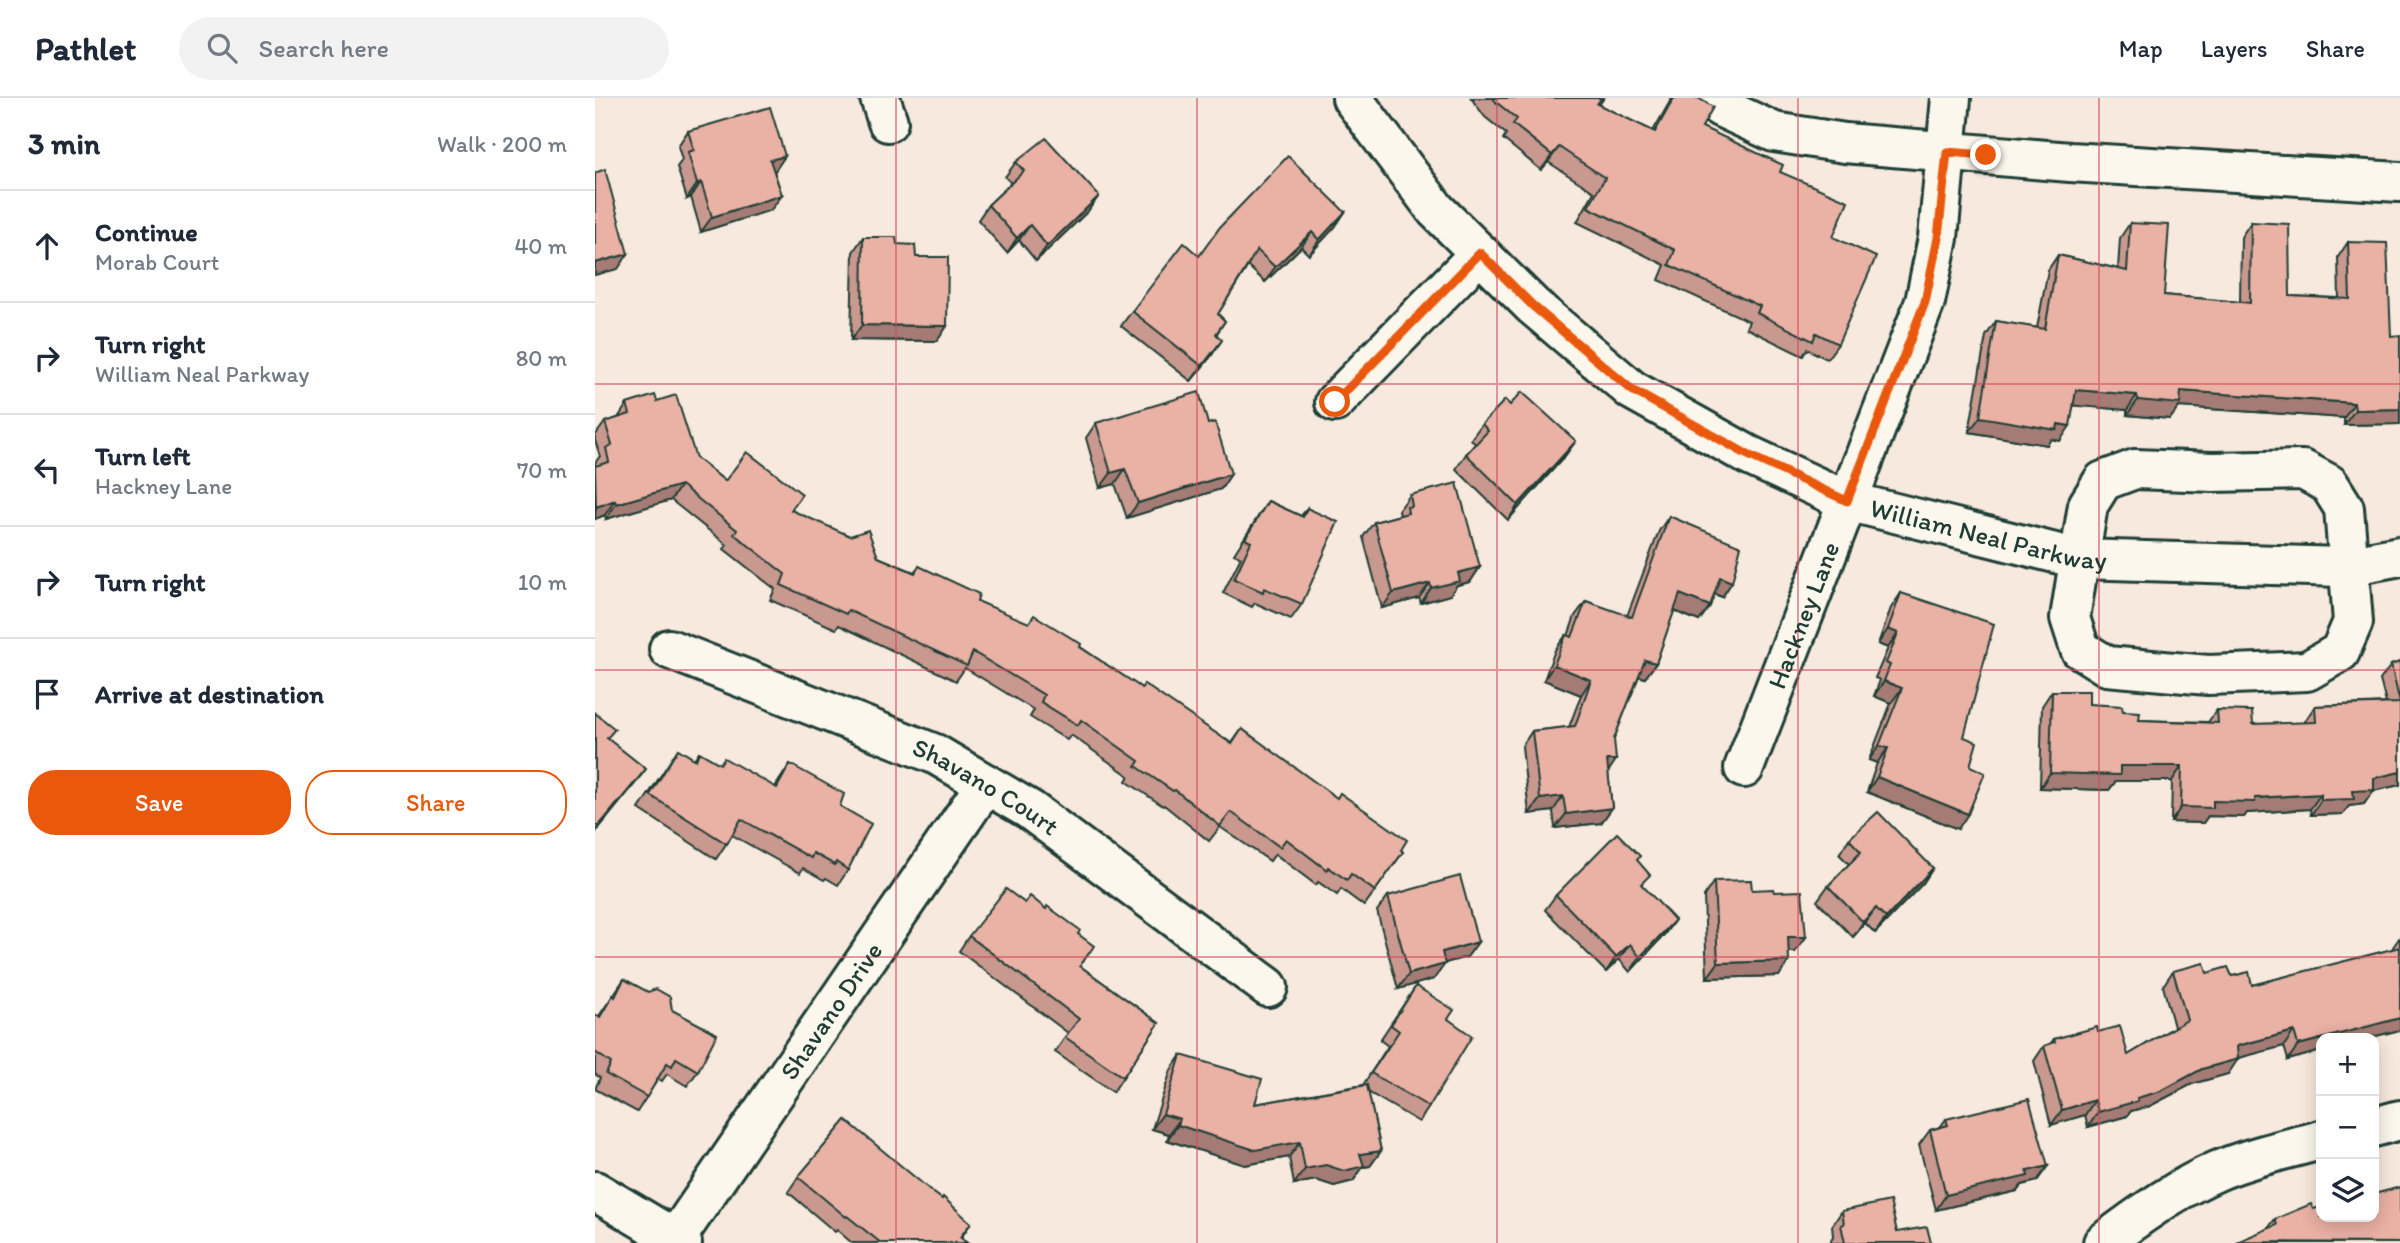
<!DOCTYPE html>
<meta charset="utf-8">
<style>
body{margin:0;font-family:Itim,sans-serif;background:#f2f2f3;color:#1f2937}
.controls{position:absolute;right:21px;bottom:21px;display:grid;overflow:hidden;border-radius:14px;box-shadow:0 4px 18px #0003}
.controls button{width:63px;height:63px;display:grid;place-items:center;padding:0;border:0;border-bottom:2px solid #e0e1e3;background:#fff;color:#1f2937;font:35px sans-serif}
.stop{position:absolute;width:21px;height:21px;margin:-16px;border:5px solid #ea580c;border-radius:50%;background:#fff}
.stop.end{background:#ea580c;border-color:#fff;box-shadow:0 2px 7px #0008}
.list{margin:0;padding:0;list-style:none}
h2{display:flex;justify-content:space-between;align-items:center;height:91px;margin:0;padding:0 28px;font-size:30px}
h2 small{font-size:23px;font-weight:400;color:#747a83}
.list li{display:grid;grid-template-columns:46px 1fr auto;gap:21px;align-items:center;box-sizing:border-box;height:112px;padding:0 28px;border-top:2px solid #e0e1e3}
.list b{display:block;font-size:26px;white-space:nowrap}
.list p{margin:0;font-size:23px;white-space:nowrap;color:#747a83}
.list em{font-size:23px;font-style:normal;color:#747a83}
.actions{display:flex;gap:14px;padding:21px 28px}
.actions a{flex:1;padding:16px 0;border:2px solid #ea580c;border-radius:28px;text-align:center;font-size:24px;color:#ea580c}
.actions .main{background:#ea580c;color:#fff}
.icon{flex:none;width:38px;height:38px;fill:none;stroke:currentColor;stroke-width:2;stroke-linecap:round;stroke-linejoin:round}
.map{position:relative;flex:none;width:1805px;height:1145px;overflow:hidden}
header{display:flex;align-items:center;gap:42px;box-sizing:border-box;height:98px;padding:0 35px;background:#fff;border-bottom:2px solid #e0e1e3}
header strong{font-size:33px}
nav{display:flex;gap:38px;margin-inline-start:auto;font-size:24px}
.search{width:490px;height:63px;background:#f2f2f3;display:flex;align-items:center;gap:18px;box-sizing:border-box;padding:0 24px;border-radius:38px;color:#747a83;font-size:26px}
main{display:flex}
aside{flex:1;background:#fff}
.map>svg:first-child{display:block}
.lines{fill:none;stroke-linecap:round;stroke-linejoin:round}
.minor-casing{stroke:#1f3d34;stroke-width:44}
.minor{stroke:#fbf7ec;stroke-width:38}
.wall{fill:#c9988e;stroke:#1f3d34;stroke-width:2}
.shaded-wall{fill:#a47c74;stroke:#1f3d34;stroke-width:2}
.building{fill:#eab1a5;stroke:#1f3d34;stroke-width:2}
.route{stroke:#ea580c;stroke-width:9}
.grid{fill:none;stroke:#d1495b;stroke-width:2;stroke-opacity:0.55}
.labels{text-anchor:middle;dominant-baseline:central;stroke-width:5;stroke-linejoin:round;paint-order:stroke}
.street-label{font-size:26px;fill:#1f3d34;stroke:#fbf7ec}
</style>
<header>
<strong>Pathlet</strong>
<div class="search"><svg class="icon" aria-label="search" viewBox="0 0 24 24"><circle cx="10" cy="10" r="6"/><path d="M15 15l6 6"/></svg>Search here</div>
<nav><a>Map</a><a>Layers</a><a>Share</a></nav>
</header>
<main>
<aside>
<h2>3 min<small>Walk · 200 m</small></h2>
<ul class="list">
<li><svg class="icon" aria-label="ahead" viewBox="0 0 24 24"><path d="M12 20V5M6 11l6-6 6 6"/></svg><div><b>Continue</b><p>Morab Court</p></div><em>40 m</em></li>
<li><svg class="icon" aria-label="right" viewBox="0 0 24 24"><path d="M7 20v-9h11M14 6l5 5-5 5"/></svg><div><b>Turn right</b><p>William Neal Parkway</p></div><em>80 m</em></li>
<li><svg class="icon" aria-label="left" viewBox="0 0 24 24"><path d="M17 20v-9H6M10 6l-5 5 5 5"/></svg><div><b>Turn left</b><p>Hackney Lane</p></div><em>70 m</em></li>
<li><svg class="icon" aria-label="right" viewBox="0 0 24 24"><path d="M7 20v-9h11M14 6l5 5-5 5"/></svg><div><b>Turn right</b></div><em>10 m</em></li>
<li><svg class="icon" aria-label="arrive" viewBox="0 0 24 24"><path d="M6 21V4h12l-3 4 3 4H6"/></svg><div><b>Arrive at destination</b></div></li>
</ul>
<div class="actions"><a class="main">Save</a><a>Share</a></div>
</aside>
<div class="map">
<svg width="1805" height="1145" viewBox="0 0 1805 1145">
<rect width="100%" height="100%" fill="#f8e9de"/>
<filter id="ink" filterUnits="userSpaceOnUse"><feTurbulence type="fractalNoise" baseFrequency=".0143" numOctaves="2"/><feDisplacementMap in="SourceGraphic" scale="14" xChannelSelector="R" yChannelSelector="G"/><feConvolveMatrix kernelMatrix="1 2 1 2 8 2 1 2 1" color-interpolation-filters="sRGB"/></filter>
<g filter="url(#ink)">
<g class="lines">
<defs>
<g id="minor">
<polyline points="285,0 293,24"/>
<path id="s1" d="M757,0L841,112L938,208L1037,292L1153,357L1252,403L1484,461L1746,469L1805,458"/>
<polyline points="1112,0 1125,9 1179,34 1250,45 1475,64 1805,84"/>
<polyline points="740,304 885,155"/>
<polygon points="1540,371 1618,374 1708,372 1734,386 1749,410 1758,524 1745,554 1712,573 1613,577 1512,568 1485,551 1475,520 1493,407 1508,383"/>
<path id="s2" d="M74,551L340,656L435,712L673,889"/>
<path id="s3" d="M1149,670L1330,204L1343,140L1356,0"/>
<polyline points="1779,1029 1805,1022"/>
<polyline points="0,1093 87,1145"/>
<path id="s4" d="M81,1140L391,686"/>
<path d="M1508,1145C1544,1117 1581,1091 1622,1073C1655,1059 1692,1051 1726,1042"/>
</g>
</defs>
<use href="#minor" class="minor-casing"/>
<use href="#minor" class="minor"/>
</g>
<g class="wall">
<polygon points="876,0 1009,0 1004,7 1058,33 1077,0 1103,0 1107,29 1185,74 1238,139 1243,246 1232,261 1212,251 1208,258 1151,230 1154,223 1064,182 1070,167 982,124 999,94 953,64 946,72 908,41 911,36 890,19"/>
<polygon points="93,33 190,58 179,73 187,97 176,112 106,134 96,99 92,101 82,69 87,62 83,48"/>
<polygon points="421,64 493,113 441,163 424,142 412,155 383,122 393,107 416,85 410,79"/>
<polygon points="750,114 740,129 714,157 706,149 670,184 653,168 623,216 630,223 621,237 617,257 596,283 526,228 537,213 604,158"/>
<polygon points="1656,124 1695,198 1744,200 1743,159 1753,144 1796,238 1805,326 1749,327 1749,320 1584,309 1575,321 1532,317 1532,312 1479,307 1465,343 1456,341 1452,347 1374,334 1391,238 1401,223 1442,230 1453,172 1463,157 1523,171 1525,140 1535,125 1569,197 1645,204 1646,139"/>
<polygon points="268,139 302,146 321,159 352,228 342,243 256,242 258,154"/>
<polygon points="62,303 101,360 130,383 196,412 283,459 319,474 324,468 382,503 485,549 546,590 637,645 647,631 808,754 769,808 746,791 742,797 723,784 721,787 680,756 675,763 625,729 614,743 569,707 568,708 531,683 534,678 476,637 472,642 435,619 439,612 370,570 361,583 244,527 241,531 175,502 180,491 129,451 132,447 76,402 11,421 10,417 0,421 0,365 5,358 0,342 0,338 10,324 23,320 32,306"/>
<polygon points="501,325 613,326 636,376 626,391 532,420 520,386 505,390 491,340"/>
<polygon points="887,326 970,358 913,422 861,371 871,356 880,346 876,341"/>
<polygon points="815,397 885,469 875,484 862,487 855,497 826,505 824,500 787,510 768,439 779,424 805,417 804,412"/>
<polygon points="673,403 706,418 712,410 707,506 696,521 660,505 657,509 628,495 646,459 639,456"/>
<polygon points="1074,418 1137,484 1127,499 1119,496 1115,508 1104,523 1079,513 1061,565 1050,580 1044,578 1019,641 1013,674 1017,710 1006,725 960,730 958,713 934,716 927,648 937,633 974,629 986,597 949,582 960,552 971,537 973,538 980,518 991,503 1032,518 1064,433"/>
<polygon points="1306,495 1369,639 1375,668 1363,731 1272,694 1282,665 1274,662 1296,605 1279,598 1285,582 1280,580 1293,550 1283,546 1296,510"/>
<polygon points="1805,564 1805,687 1778,693 1769,706 1754,708 1748,716 1716,717 1715,711 1652,715 1649,719 1613,718 1608,725 1576,724 1577,683 1521,683 1514,692 1445,690 1447,608 1457,593 1494,606 1528,613 1544,622 1613,624 1622,612 1658,626 1710,625 1710,623 1720,608 1791,605 1785,582 1796,567"/>
<polygon points="83,651 99,661 104,654 125,666 180,689 195,666 245,708 253,772 243,787 231,780 229,782 208,770 205,775 137,737 121,761 44,711"/>
<polygon points="1254,741 1338,770 1328,785 1280,835 1270,825 1258,839 1222,803 1233,788 1254,766 1244,756"/>
<polygon points="1042,762 1047,788 1069,837 1035,874 1024,861 1011,874 950,812 961,797"/>
<polygon points="1119,783 1157,792 1179,794 1211,839 1200,854 1194,854 1184,878 1112,880 1109,798"/>
<polygon points="793,798 883,844 872,859 850,865 839,881 803,891 782,813"/>
<polygon points="430,805 483,836 485,868 564,925 518,994 460,954 473,935 364,853 374,838"/>
<polygon points="1805,839 1805,932 1773,940 1726,940 1726,953 1693,962 1689,948 1643,960 1633,976 1597,986 1555,1008 1536,1013 1532,1018 1493,1029 1490,1017 1456,1027 1439,963 1449,948 1455,946 1459,941 1503,934 1533,957 1579,929 1568,888 1578,873 1612,875 1637,878 1657,887 1798,851 1798,849"/>
<polygon points="29,881 77,912 103,973 92,988 72,976 67,983 63,981 42,1014 0,991 5,980 0,976 0,917 4,918"/>
<polygon points="821,888 853,921 834,1009 824,1024 773,994 786,1053 775,1068 768,1069 758,1083 739,1088 721,1082 699,1086 694,1059 650,1067 572,1042 574,1036 557,1031 576,972 586,957 660,1006 768,987 793,948 785,942"/>
<polygon points="1351,1021 1442,1083 1427,1087 1422,1093 1341,1112 1324,1047 1335,1032 1345,1029"/>
<polygon points="203,1079 340,1096 376,1125 366,1140 372,1145 257,1145 242,1132 240,1134 193,1094"/>
<polygon points="1718,1111 1805,1145 1642,1145 1672,1132 1680,1121"/>
<polygon points="1247,1113 1302,1134 1336,1145 1236,1145 1236,1142 1238,1138 1237,1128"/>
</g>
<g class="shaded-wall">
<polygon points="964,49 953,64 946,72 957,57"/>
<polygon points="190,58 180,73 165,77 175,62"/>
<polygon points="106,84 96,99 92,101 102,86"/>
<polygon points="187,97 176,112 106,134 117,119"/>
<polygon points="504,98 493,113 441,163 452,148"/>
<polygon points="750,114 740,129 714,157 724,142"/>
<polygon points="435,127 424,142 412,155 422,140"/>
<polygon points="717,134 706,149 670,184 680,169"/>
<polygon points="33,156 23,171 0,177 0,165"/>
<polygon points="267,227 352,228 342,243 256,242"/>
<polygon points="627,242 617,257 596,283 607,268"/>
<polygon points="1481,292 1542,297 1532,312 1471,307"/>
<polygon points="1586,293 1759,305 1749,320 1584,309 1575,321 1532,317 1543,302"/>
<polygon points="1805,311 1805,326 1749,327 1760,312"/>
<polygon points="1385,319 1463,326 1475,328 1465,343 1456,341 1452,347 1374,334"/>
<polygon points="981,343 970,358 913,422 923,407"/>
<polygon points="530,371 520,386 505,390 516,375"/>
<polygon points="636,376 626,391 532,420 543,405"/>
<polygon points="86,387 76,402 11,421 21,406"/>
<polygon points="20,402 10,417 0,421 1,409"/>
<polygon points="885,469 875,484 862,487 855,497 826,505 836,490 863,475"/>
<polygon points="1125,479 1137,484 1127,499 1115,494"/>
<polygon points="835,485 824,500 787,510 798,495"/>
<polygon points="1085,496 1115,508 1104,523 1075,511"/>
<polygon points="1293,531 1303,535 1293,550 1283,546"/>
<polygon points="1050,562 1061,565 1050,580 1040,577"/>
<polygon points="959,567 996,582 986,597 949,582"/>
<polygon points="1289,583 1307,590 1296,605 1279,598"/>
<polygon points="1284,648 1293,650 1282,665 1274,662"/>
<polygon points="1012,662 1021,662 1011,677"/>
<polygon points="1525,668 1587,668 1577,683 1521,683 1514,692 1445,690 1455,675"/>
<polygon points="51,671 40,686 0,735 3,729"/>
<polygon points="1805,674 1805,687 1778,693 1769,706 1754,708 1748,716 1716,717 1726,702 1758,693 1779,680"/>
<polygon points="1282,679 1373,716 1363,731 1272,694"/>
<polygon points="1726,696 1715,711 1652,715 1649,719 1613,718 1608,725 1576,724 1586,709 1618,703"/>
<polygon points="968,698 958,713 934,716 945,701"/>
<polygon points="1017,710 1006,725 960,730 971,716"/>
<polygon points="1338,770 1328,785 1280,835 1291,820"/>
<polygon points="1281,810 1270,825 1258,839 1268,824"/>
<polygon points="1080,822 1069,837 1035,874 1045,859"/>
<polygon points="1193,839 1211,839 1200,854 1182,854"/>
<polygon points="883,844 872,859 836,869 847,854"/>
<polygon points="1035,846 1024,861 1011,874 1021,859"/>
<polygon points="1194,863 1184,878 1112,880 1123,865"/>
<polygon points="850,866 839,881 803,891 814,876"/>
<polygon points="1805,920 1805,932 1773,940 1728,940"/>
<polygon points="1699,933 1689,948 1632,963 1642,948"/>
<polygon points="1726,941 1726,953 1693,962 1703,947"/>
<polygon points="1643,961 1633,976 1597,986 1555,1008 1536,1013 1532,1018 1493,1029 1503,1014 1542,1000 1607,971"/>
<polygon points="1500,1002 1490,1017 1456,1027 1467,1012"/>
<polygon points="568,1016 585,1021 574,1036 557,1031"/>
<polygon points="583,1027 705,1044 694,1059 650,1067 572,1042"/>
<polygon points="786,1053 775,1068 768,1069 758,1083 739,1088 721,1082 699,1086 710,1071 765,1056"/>
<polygon points="1453,1068 1442,1083 1427,1087 1422,1093 1341,1112 1351,1097 1432,1073"/>
</g>
<g class="building">
<polygon points="898,0 1007,0 1002,6 1060,34 1079,0 1103,0 1118,9 1107,29 1188,67 1185,74 1253,103 1238,139 1281,159 1243,246 1221,235 1218,243 1162,215 1165,208 1074,167 1080,152 993,109 1010,80 964,49 957,57 918,26 922,21 901,4"/>
<polygon points="175,9 190,58 175,62 187,97 117,119 106,84 102,86 93,54 99,52 93,33"/>
<polygon points="451,40 504,98 452,148 435,127 422,140 393,107 429,73 421,64"/>
<polygon points="693,58 750,114 724,142 717,134 680,169 662,152 623,216 630,223 621,236 627,242 607,268 537,213 589,145 604,158 625,129"/>
<polygon points="10,71 33,156 0,165 0,75"/>
<polygon points="1656,124 1694,126 1695,198 1755,201 1753,144 1792,145 1796,238 1805,237 1805,311 1760,312 1759,305 1586,293 1585,306 1543,302 1542,297 1481,292 1475,328 1463,326 1462,332 1385,319 1401,223 1450,231 1463,157 1532,173 1535,125 1574,127 1569,197 1655,205"/>
<polygon points="268,139 301,139 302,146 320,147 321,159 353,159 352,228 267,227"/>
<polygon points="604,294 613,326 620,324 636,376 543,405 530,371 516,375 501,325"/>
<polygon points="927,294 981,343 923,407 871,356 893,333 887,326 910,302 915,307"/>
<polygon points="60,297 62,303 81,297 101,360 130,383 152,354 207,396 196,412 255,438 273,432 283,459 320,475 324,468 384,496 382,503 434,525 439,517 486,546 485,549 547,590 549,586 637,646 647,631 742,700 745,695 812,742 806,752 808,754 780,793 756,776 752,782 733,769 732,772 691,741 685,749 636,714 625,728 580,692 578,693 541,668 544,663 486,622 483,627 446,604 449,597 378,554 372,568 253,512 251,516 186,487 190,476 139,436 142,432 86,387 21,406 20,402 1,409 0,368 14,364 11,350 17,347 10,324 35,316 32,306"/>
<polygon points="862,385 885,469 863,475 865,483 836,490 835,485 798,495 779,424 813,415 812,409 817,408 815,397"/>
<polygon points="673,403 708,419 712,410 743,424 707,506 669,490 668,494 639,481 656,444 650,441"/>
<polygon points="1074,418 1146,448 1137,484 1125,479 1115,508 1085,496 1061,565 1050,562 1019,641 1021,662 1012,662 1017,710 971,716 968,698 945,701 937,633 980,628 996,582 959,567 971,537 977,539 991,503 1037,519"/>
<polygon points="1306,495 1399,526 1369,639 1382,644 1375,668 1390,675 1373,716 1282,679 1293,650 1284,648 1307,590 1289,583 1295,567 1291,565 1303,535 1293,531"/>
<polygon points="1805,564 1805,674 1779,680 1779,692 1758,693 1759,701 1726,702 1726,696 1660,700 1660,704 1618,703 1618,710 1586,709 1587,668 1525,668 1525,677 1455,675 1457,593 1494,593 1494,606 1527,608 1528,613 1545,614 1544,622 1623,625 1622,612 1657,613 1658,626 1721,624 1720,608 1805,605 1796,567"/>
<polygon points="0,615 20,631 12,640 51,671 3,729 0,726"/>
<polygon points="83,651 101,662 104,654 125,666 129,660 182,690 195,666 249,696 245,708 276,726 253,772 241,764 240,767 218,755 216,760 146,721 132,746 55,697"/>
<polygon points="1283,714 1338,770 1291,820 1281,810 1268,824 1233,788 1266,754 1254,741"/>
<polygon points="1022,735 1045,758 1042,762 1055,777 1046,786 1080,822 1045,859 1035,846 1021,859 961,797"/>
<polygon points="865,778 883,844 847,854 850,866 814,876 793,798"/>
<polygon points="1156,782 1157,792 1178,791 1179,794 1207,793 1211,839 1193,839 1194,863 1123,865 1119,783"/>
<polygon points="411,791 430,805 435,798 451,811 452,808 485,832 483,836 499,848 485,868 564,925 528,979 470,939 484,921 374,838"/>
<polygon points="1805,849 1805,920 1703,947 1699,933 1642,948 1643,961 1607,971 1566,993 1542,1000 1543,1003 1503,1014 1500,1002 1467,1012 1449,948 1460,944 1459,941 1502,929 1503,934 1525,928 1533,957 1592,922 1578,873 1609,865 1612,875 1633,869 1637,878 1654,874 1657,887"/>
<polygon points="29,881 53,894 61,891 75,899 77,912 122,936 103,973 81,960 77,968 72,965 52,999 11,976 16,965 0,954 0,917 5,919 18,897 20,899"/>
<polygon points="821,888 859,912 853,921 877,938 834,1009 776,975 804,933 796,927"/>
<polygon points="586,957 667,981 660,1006 772,987 786,1053 765,1056 769,1068 749,1073 731,1067 710,1071 705,1044 660,1052 583,1027 585,1021 568,1016"/>
<polygon points="1434,1001 1453,1068 1432,1073 1433,1078 1351,1097 1335,1032 1353,1027 1351,1021"/>
<polygon points="251,1022 340,1096 347,1101 348,1099 376,1125 365,1139 372,1145 286,1145 252,1118 251,1119 203,1079"/>
<polygon points="1805,1089 1805,1145 1642,1144 1682,1127 1680,1121 1716,1106 1718,1111 1726,1109 1726,1119 1779,1119 1779,1096"/>
<polygon points="1295,1103 1302,1134 1332,1129 1336,1145 1250,1145 1246,1127 1249,1126 1247,1113"/>
</g>
</g>
<g class="lines" filter="url(#ink)">
<polyline class="route" points="740,304 885,155 938,208 1037,292 1153,357 1252,403 1330,204 1343,140 1352,54 1391,57"/>
</g>
<path class="grid" d="M301,0V1145M602,0V1145M902,0V1145M1203,0V1145M1504,0V1145M0,286H1805M0,572H1805M0,859H1805"/>
<g class="labels">
<g class="street-label">
<text stroke="none"><textPath href="#s1" startOffset="794">William Neal Parkway</textPath></text>
<text stroke="none"><textPath href="#s3" startOffset="164">Hackney Lane</textPath></text>
<text stroke="none"><textPath href="#s2" startOffset="346">Shavano Court</textPath></text>
<text stroke="none"><textPath href="#s4" startOffset="275">Shavano Drive</textPath></text>
</g>
</g>
</svg>
<div class="controls">
<button>+</button>
<button>−</button>
<button><svg class="icon" aria-label="layers" viewBox="0 0 24 24"><path d="M12 4l9 5-9 5-9-5zM3 14l9 5 9-5"/></svg></button>
</div>
<div class="stop" style="left:740px;top:304px"></div>
<div class="stop end" style="left:1391px;top:57px"></div>
</div>
</main>
